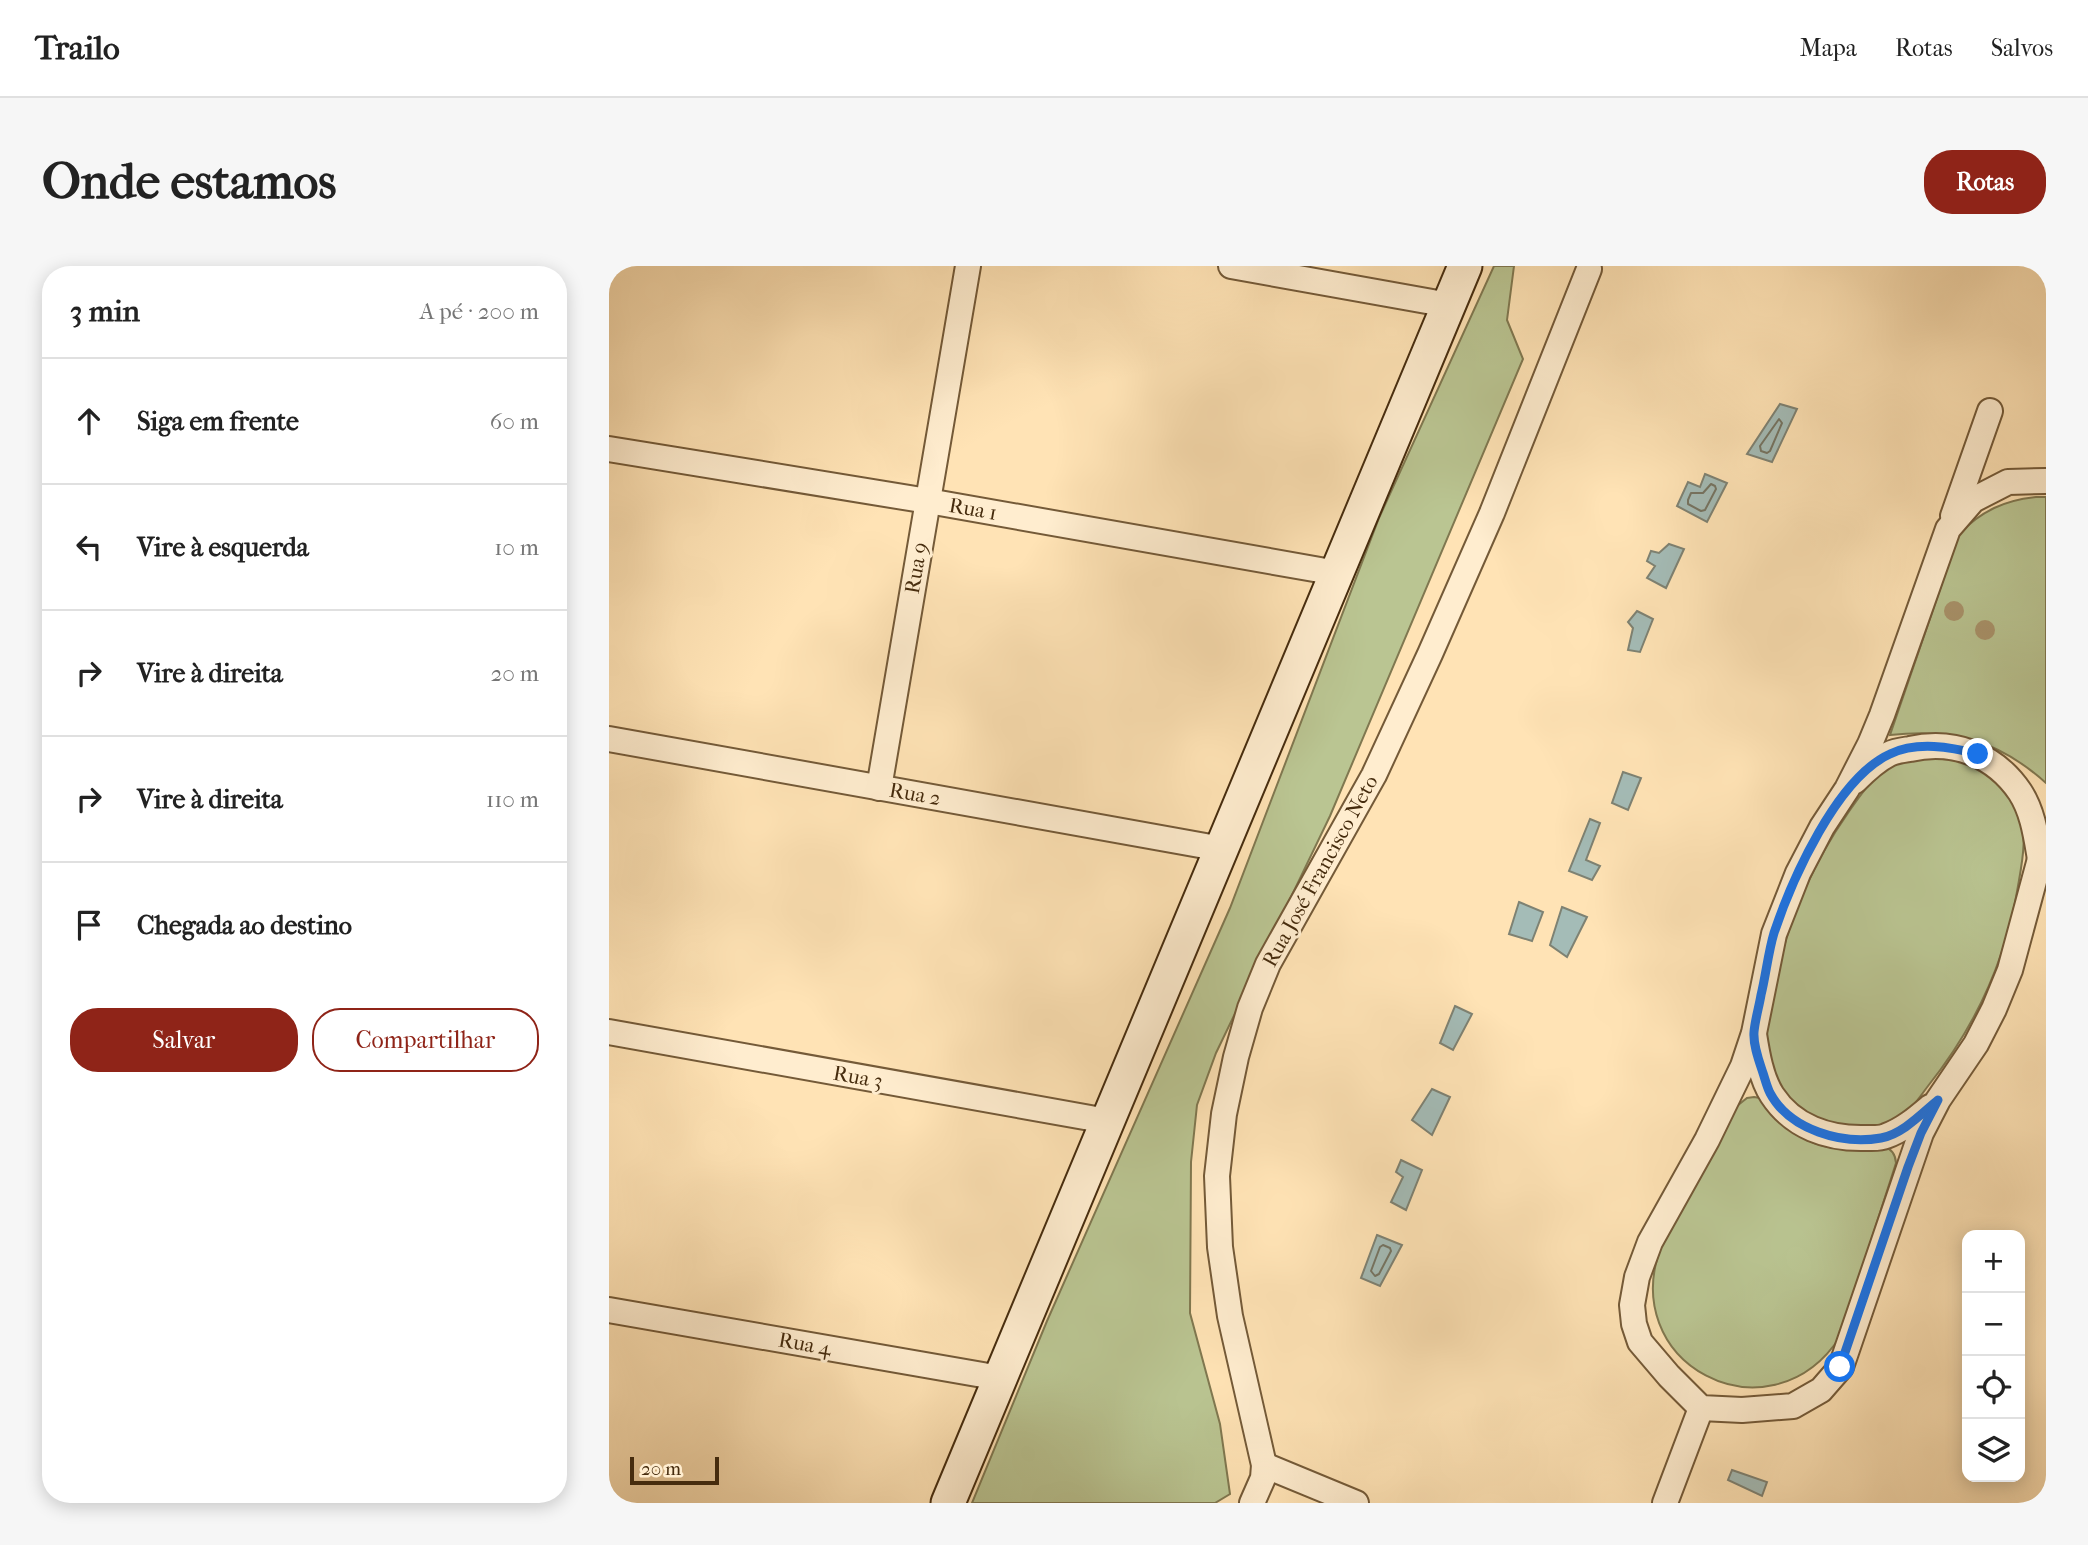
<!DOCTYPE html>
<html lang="pt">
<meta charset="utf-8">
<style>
body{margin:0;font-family:"IM FELL French Canon",serif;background:#f6f6f6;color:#222}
.controls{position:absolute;right:21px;bottom:21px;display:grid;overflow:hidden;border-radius:14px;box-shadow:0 4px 18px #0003}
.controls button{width:63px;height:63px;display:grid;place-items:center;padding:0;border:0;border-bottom:2px solid #e0e0e0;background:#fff;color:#222;font:35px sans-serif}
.scale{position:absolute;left:21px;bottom:18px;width:89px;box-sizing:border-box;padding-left:7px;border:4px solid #462c0e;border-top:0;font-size:19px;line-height:24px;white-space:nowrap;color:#462c0e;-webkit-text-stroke:5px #ffedcf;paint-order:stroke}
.stop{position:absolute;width:21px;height:21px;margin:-16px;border:5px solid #1a73e8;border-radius:50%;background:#fff}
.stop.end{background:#1a73e8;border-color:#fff;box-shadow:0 2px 7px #0008}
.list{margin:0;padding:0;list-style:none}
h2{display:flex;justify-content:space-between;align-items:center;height:91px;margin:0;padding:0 28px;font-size:30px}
h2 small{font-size:23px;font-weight:400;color:#767676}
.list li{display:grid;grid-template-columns:46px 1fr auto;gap:21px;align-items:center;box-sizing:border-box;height:126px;padding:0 28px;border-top:2px solid #e0e0e0}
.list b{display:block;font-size:26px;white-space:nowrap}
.list em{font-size:23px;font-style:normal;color:#767676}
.actions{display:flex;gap:14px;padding:21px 28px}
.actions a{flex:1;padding:16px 0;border:2px solid #8f2418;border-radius:28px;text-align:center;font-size:24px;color:#8f2418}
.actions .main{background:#8f2418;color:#fff}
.icon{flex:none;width:38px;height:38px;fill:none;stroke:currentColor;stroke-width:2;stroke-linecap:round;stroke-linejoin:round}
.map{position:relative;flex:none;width:1437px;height:1237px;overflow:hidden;border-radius:28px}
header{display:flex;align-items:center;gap:42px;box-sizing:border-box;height:98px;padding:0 35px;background:#fff;border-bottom:2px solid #e0e0e0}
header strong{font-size:33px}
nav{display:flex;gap:38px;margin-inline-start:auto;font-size:24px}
.intro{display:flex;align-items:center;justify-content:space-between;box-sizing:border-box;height:168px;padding:0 42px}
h1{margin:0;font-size:49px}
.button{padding:18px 32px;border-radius:28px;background:#8f2418;color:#fff;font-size:24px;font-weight:700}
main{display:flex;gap:42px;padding:0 42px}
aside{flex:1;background:#fff;border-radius:28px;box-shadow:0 4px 18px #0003}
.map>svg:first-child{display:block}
.green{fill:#bac592;stroke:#807850;stroke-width:2}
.water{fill:#a4bcb7;stroke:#7e8273;stroke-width:2}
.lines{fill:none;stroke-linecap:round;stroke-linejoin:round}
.shore{stroke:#757462;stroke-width:2}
.street-casing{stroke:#745a38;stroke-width:28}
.secondary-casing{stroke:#462c0e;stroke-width:37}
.street{stroke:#ffedcf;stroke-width:24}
.secondary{stroke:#ffedcf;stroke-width:33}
.tree{fill:#a9936b}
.route{stroke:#1a73e8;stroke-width:9}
.labels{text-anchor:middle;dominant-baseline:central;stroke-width:6;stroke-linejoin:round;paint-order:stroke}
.street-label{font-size:21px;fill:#462c0e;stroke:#ffedcf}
</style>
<header>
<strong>Trailo</strong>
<nav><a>Mapa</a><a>Rotas</a><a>Salvos</a></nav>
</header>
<div class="intro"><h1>Onde estamos</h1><a class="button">Rotas</a></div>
<main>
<aside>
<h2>3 min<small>A pé · 200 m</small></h2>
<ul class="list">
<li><svg class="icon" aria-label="ahead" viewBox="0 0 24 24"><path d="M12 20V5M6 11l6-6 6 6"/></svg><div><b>Siga em frente</b></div><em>60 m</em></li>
<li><svg class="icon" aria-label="left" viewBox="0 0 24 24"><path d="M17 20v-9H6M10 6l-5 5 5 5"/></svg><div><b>Vire à esquerda</b></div><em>10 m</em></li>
<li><svg class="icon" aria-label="right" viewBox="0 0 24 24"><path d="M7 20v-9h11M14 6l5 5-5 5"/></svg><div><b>Vire à direita</b></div><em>20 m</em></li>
<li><svg class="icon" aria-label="right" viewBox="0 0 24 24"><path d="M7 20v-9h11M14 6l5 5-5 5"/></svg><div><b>Vire à direita</b></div><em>110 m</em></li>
<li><svg class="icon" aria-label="arrive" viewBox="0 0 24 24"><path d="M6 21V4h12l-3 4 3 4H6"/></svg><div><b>Chegada ao destino</b></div></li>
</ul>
<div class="actions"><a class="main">Salvar</a><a>Compartilhar</a></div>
</aside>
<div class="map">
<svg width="1437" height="1237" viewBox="0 0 1437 1237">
<rect width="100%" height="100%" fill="#ffe3b5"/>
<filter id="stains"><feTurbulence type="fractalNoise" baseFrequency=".00286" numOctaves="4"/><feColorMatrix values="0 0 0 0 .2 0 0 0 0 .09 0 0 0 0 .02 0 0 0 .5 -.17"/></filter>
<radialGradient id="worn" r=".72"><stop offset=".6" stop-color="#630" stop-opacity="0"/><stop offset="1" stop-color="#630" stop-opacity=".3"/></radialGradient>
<g class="green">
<polygon points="885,0 905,0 898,54 914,93 721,550 607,787 588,839 582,896 581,1047 611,1158 621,1228 606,1237 363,1237 438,1055 621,642 770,252"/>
<path d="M1427,231H1437V517C1389,474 1344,462 1281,469L1350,268C1372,245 1396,234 1427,231Z"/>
<path d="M1338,489C1351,494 1366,498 1378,505C1385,509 1404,534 1408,542C1419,568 1414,592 1409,620C1397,695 1367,760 1319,820C1312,829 1304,842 1295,848C1247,881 1178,852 1161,799C1154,779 1159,757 1162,736C1174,667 1199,604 1239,547C1248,534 1257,520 1269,509C1289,492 1313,492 1338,489Z"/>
<path d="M1145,831L1151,832C1167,849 1183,868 1205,877C1214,880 1228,883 1237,883C1255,884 1285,870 1287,897L1231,1071C1160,1179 1003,1097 1054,976L1128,840L1138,832Z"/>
</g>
<g class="water">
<polygon points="1171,138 1188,143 1163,196 1138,188"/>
<polygon points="1096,208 1118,217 1098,256 1068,240 1079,216 1091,221"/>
<polygon points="1060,278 1075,283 1057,322 1038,312 1046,300 1038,295 1042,285 1050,287"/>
<polygon points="1028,345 1044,353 1031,386 1019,384 1024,362 1019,356"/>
<polygon points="1014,506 1032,512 1019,544 1003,537"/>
<polygon points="981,553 991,557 977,594 991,600 983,614 960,605"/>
<polygon points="910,636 934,646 923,675 900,668"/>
<polygon points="953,641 978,651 958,691 941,679"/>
<polygon points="846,740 863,748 844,784 831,777"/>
<polygon points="823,823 841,831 823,869 803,854"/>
<polygon points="792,894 813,904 797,944 782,936 794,911 787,906"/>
<polygon points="768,969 793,979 771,1020 752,1012"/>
<polygon points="1123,1204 1158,1216 1153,1230 1119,1214"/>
</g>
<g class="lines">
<g class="shore">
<polygon points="1170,153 1173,157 1161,185 1158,187 1152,185 1151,180"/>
<polygon points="1102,218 1106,220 1107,223 1096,244 1092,245 1079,238 1079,234 1082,227 1094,227"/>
<polygon points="774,979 781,982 782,985 770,1008 766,1010 762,1005 771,981"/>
</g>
<defs>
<g id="street">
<polyline points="622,0 840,39"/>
<polyline points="0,183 319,235 728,307"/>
<polyline points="1437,215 1399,216 1364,234 1339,263 1273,449 1261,478 1238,523 1213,561 1189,607 1165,668 1145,767 1134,800 1098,874 1041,976 1028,1011 1023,1039 1025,1058 1031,1076 1060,1110 1092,1142 1133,1144 1184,1140 1212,1124 1232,1101 1312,867 1329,834 1367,778 1385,743 1401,704 1431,593 1437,576"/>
<polyline points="1344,250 1381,145"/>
<polyline points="0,473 613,583"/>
<path d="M1246,515C1256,505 1268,494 1280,488C1286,485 1295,484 1301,483C1345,473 1386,489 1411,526C1424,546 1427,570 1431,593"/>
<polyline points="270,522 359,0"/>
<polyline points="0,766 498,855"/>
<path d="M1145,768C1148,787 1152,812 1163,829C1184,861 1219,873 1256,872C1263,872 1270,873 1277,870C1294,864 1308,852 1321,841"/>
<polyline points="0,1044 391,1112"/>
<polyline points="655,1199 747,1237"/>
<polyline points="643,1237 654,1212 655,1199 621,1050 611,981 608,910 615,848 627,791 641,742 659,698 765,509 821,388 883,247 980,3"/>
<polyline points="1056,1237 1092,1142"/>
</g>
<polyline id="secondary" points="339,1237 856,0"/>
</defs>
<use href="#street" class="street-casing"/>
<use href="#secondary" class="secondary-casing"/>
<use href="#street" class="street"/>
<use href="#secondary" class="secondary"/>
</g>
<g class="tree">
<circle cx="1345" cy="345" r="10"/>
<circle cx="1376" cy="364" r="10"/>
</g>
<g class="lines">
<path class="route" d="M1231,1101L1299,901L1312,867L1329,834C1313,847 1294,868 1272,872C1233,879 1181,864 1161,827C1158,821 1156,813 1154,807C1150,795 1144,779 1145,766C1146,754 1150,741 1152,729C1157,709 1159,687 1165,667C1183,613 1228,512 1281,488C1308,475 1342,481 1369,488"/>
</g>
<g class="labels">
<g class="street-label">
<text transform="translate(364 243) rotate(10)">Rua 1</text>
<text transform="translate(307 302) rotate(-80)">Rua 9</text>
<text transform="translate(306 528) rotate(10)">Rua 2</text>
<text transform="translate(711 605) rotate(-61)">Rua José Francisco Neto</text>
<text transform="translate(249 811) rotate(10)">Rua 3</text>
<text transform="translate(196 1078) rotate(10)">Rua 4</text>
</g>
</g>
<rect width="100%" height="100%" filter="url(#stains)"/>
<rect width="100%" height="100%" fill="url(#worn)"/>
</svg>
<div class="controls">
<button>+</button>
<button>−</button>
<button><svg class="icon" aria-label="locate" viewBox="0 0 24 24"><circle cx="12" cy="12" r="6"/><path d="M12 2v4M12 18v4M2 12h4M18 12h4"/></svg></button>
<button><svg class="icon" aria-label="layers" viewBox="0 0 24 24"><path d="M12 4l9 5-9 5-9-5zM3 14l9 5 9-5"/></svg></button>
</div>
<div class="scale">20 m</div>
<div class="stop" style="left:1231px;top:1101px"></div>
<div class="stop end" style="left:1369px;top:488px"></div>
</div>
</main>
